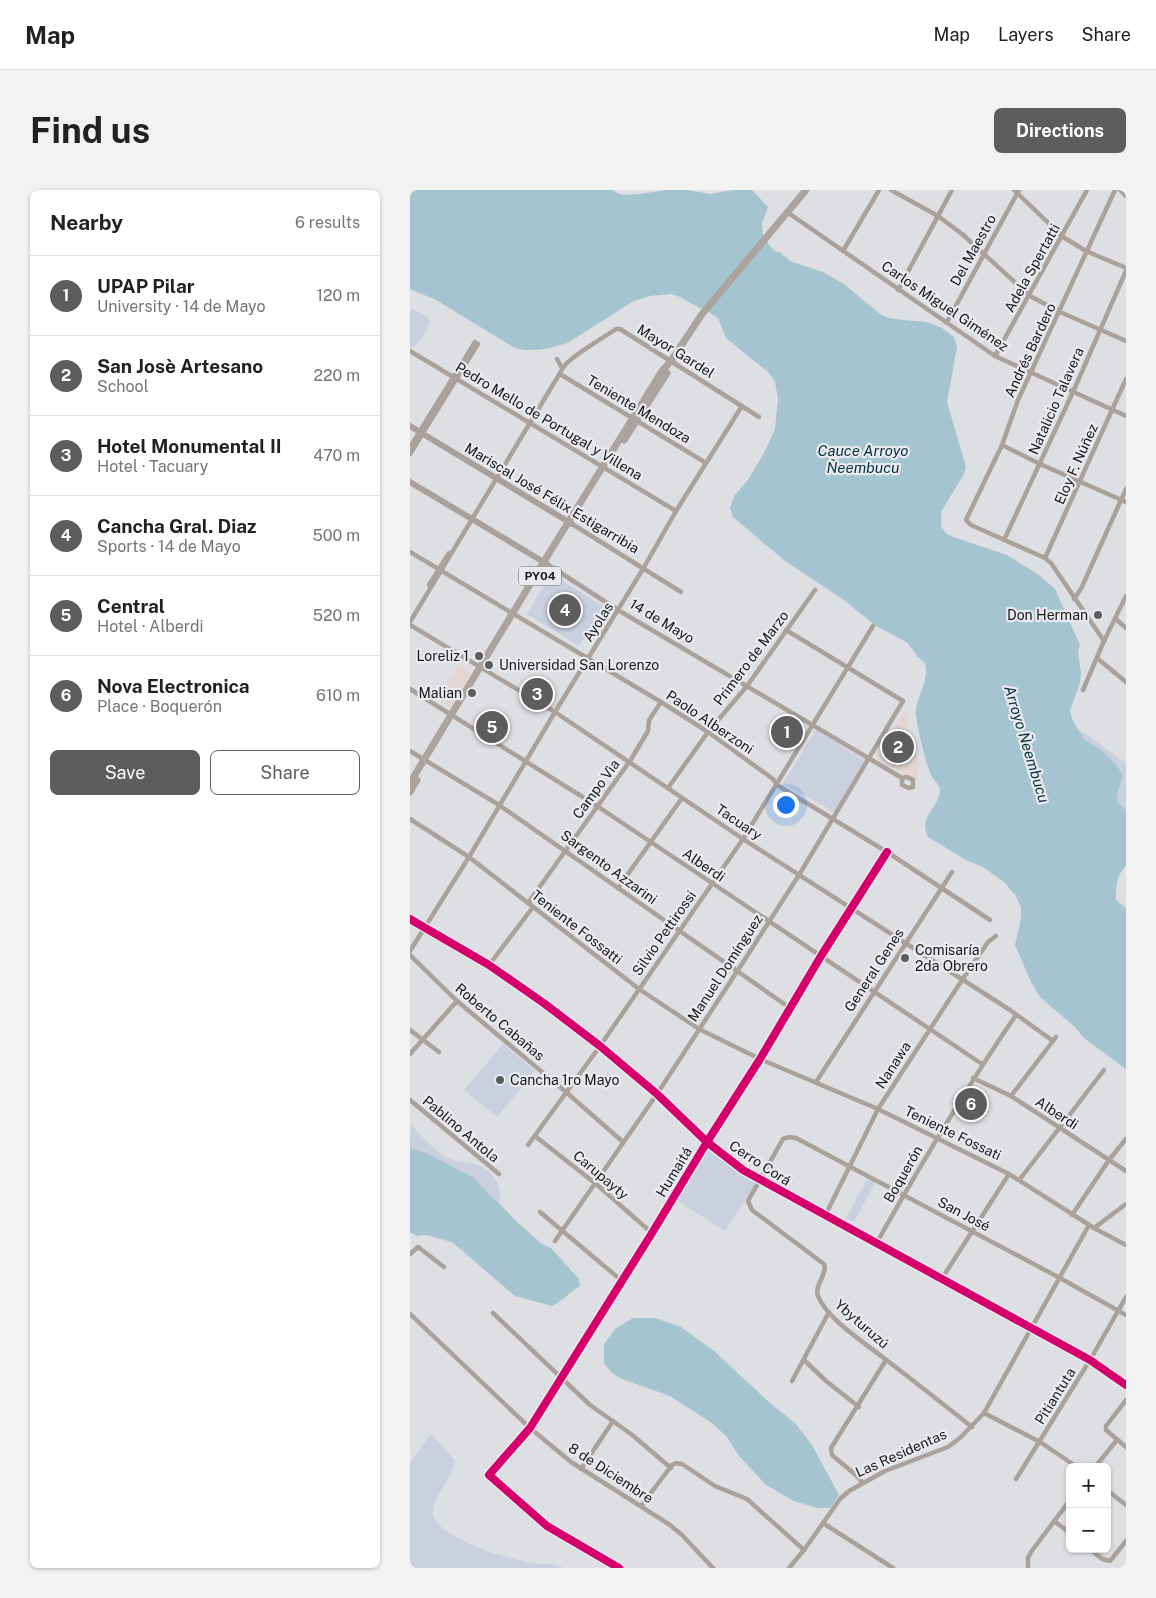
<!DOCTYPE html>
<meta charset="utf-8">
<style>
body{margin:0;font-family:"Public Sans",sans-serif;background:#f2f2f2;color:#202124}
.controls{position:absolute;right:15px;bottom:15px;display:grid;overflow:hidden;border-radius:8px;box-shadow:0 1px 4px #0004}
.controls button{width:45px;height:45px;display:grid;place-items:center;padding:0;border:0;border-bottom:1px solid #e0e0e0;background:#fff;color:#202124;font:25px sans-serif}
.you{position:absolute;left:375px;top:614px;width:18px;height:18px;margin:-12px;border:4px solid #fff;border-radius:50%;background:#1a73e8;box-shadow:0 0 0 8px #1a73e833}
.badge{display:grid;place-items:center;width:32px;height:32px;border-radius:50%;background:#5d5d5f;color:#fff;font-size:16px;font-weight:700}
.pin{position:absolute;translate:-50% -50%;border:2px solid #fff;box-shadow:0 1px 5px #0006}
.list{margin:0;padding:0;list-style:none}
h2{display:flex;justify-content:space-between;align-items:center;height:65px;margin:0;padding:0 20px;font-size:21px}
h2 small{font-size:16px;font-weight:400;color:#757577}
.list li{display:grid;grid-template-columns:32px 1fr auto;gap:15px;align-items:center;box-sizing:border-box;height:80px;padding:0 20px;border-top:1px solid #e0e0e0}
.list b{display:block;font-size:19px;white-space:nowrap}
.list p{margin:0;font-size:16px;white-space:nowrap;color:#757577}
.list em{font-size:16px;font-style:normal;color:#757577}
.actions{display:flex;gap:10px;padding:15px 20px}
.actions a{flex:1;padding:11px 0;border:1px solid #5d5d5f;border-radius:8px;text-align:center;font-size:18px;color:#5d5d5f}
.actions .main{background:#5d5d5f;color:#fff}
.map{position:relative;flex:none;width:716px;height:1378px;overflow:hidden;border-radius:8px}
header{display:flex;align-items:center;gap:30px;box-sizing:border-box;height:70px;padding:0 25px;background:#fff;border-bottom:1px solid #e0e0e0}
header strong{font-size:24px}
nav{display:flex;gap:28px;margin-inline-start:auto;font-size:18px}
.intro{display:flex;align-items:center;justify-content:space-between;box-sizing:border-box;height:120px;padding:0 30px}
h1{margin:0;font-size:35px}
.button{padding:12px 22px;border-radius:8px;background:#5d5d5f;color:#fff;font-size:18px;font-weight:700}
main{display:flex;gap:30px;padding:0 30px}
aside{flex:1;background:#fff;border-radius:8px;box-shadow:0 1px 4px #0004}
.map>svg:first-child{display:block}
.commercial{fill:#e2d6d2}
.education{fill:#e3d6d3}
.green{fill:#cbd0de}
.water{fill:#a4c4d0}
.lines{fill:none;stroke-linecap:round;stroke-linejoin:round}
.street{stroke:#aba19b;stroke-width:4.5}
.secondary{stroke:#aaa09b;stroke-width:6}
.primary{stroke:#aba39e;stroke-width:7}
.cycleway-casing{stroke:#eaebf0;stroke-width:11}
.cycleway{stroke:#d6006c;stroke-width:8}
.poi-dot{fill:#5d5d5f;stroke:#eaebf0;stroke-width:2}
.labels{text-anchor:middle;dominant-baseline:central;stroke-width:4.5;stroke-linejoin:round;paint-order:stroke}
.shield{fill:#eaebf0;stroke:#56575a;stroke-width:1}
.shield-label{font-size:12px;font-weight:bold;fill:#171719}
.street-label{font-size:14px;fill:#171719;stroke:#eaebf0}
.poi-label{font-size:14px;fill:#171719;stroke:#eaebf0;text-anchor:end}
.water-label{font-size:15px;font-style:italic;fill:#04313c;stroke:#eaebf0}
</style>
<header>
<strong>Map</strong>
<nav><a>Map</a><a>Layers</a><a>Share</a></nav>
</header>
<div class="intro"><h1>Find us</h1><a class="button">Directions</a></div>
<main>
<aside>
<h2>Nearby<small>6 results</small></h2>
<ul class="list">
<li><span class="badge">1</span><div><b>UPAP Pilar</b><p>University · 14 de Mayo</p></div><em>120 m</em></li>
<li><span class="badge">2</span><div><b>San Josè Artesano</b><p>School</p></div><em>220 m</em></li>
<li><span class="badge">3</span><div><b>Hotel Monumental II</b><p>Hotel · Tacuary</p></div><em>470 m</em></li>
<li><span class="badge">4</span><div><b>Cancha Gral. Diaz</b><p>Sports · 14 de Mayo</p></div><em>500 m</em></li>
<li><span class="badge">5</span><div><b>Central</b><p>Hotel · Alberdi</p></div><em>520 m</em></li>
<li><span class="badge">6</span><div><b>Nova Electronica</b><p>Place · Boquerón</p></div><em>610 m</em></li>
</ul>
<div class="actions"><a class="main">Save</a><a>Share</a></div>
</aside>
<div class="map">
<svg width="716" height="1378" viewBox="0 0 716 1378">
<rect width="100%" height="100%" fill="#dedfe2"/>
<polygon class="commercial" points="48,475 61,483 41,517 27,509"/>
<polygon class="education" points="496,519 498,523 498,547 509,572 508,586 506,591 467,567"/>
<g class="green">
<path d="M0,118L18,127L20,133C15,141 10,157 0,158Z"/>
<polygon points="141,384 193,416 169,456 117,424"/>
<polygon points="406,540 455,570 424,622 373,593"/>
<polygon points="670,540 713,571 716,571 716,632 665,545"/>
<polygon points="93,854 125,881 87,927 54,900"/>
<path d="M0,934C12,946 23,960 38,968C45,972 54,971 61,973C81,978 94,993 89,1013L63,987L16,963L0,958Z"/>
<polygon points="297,954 348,991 315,1041 263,1008"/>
<polygon points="458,987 466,991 444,1032 436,1028"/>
<path d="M21,1244L45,1270C43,1289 24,1303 23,1322C22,1346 97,1369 117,1372C131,1375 140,1372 154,1378H0V1273Z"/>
</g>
<g class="water">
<path d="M0,0H202L212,5L230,4L256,0H277L301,4L323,0H342L358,17L352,34L353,45L354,48L364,61L371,63L380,71L413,82L434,94L470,124L478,128L493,130L517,132L532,138L544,147L547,157L537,212L556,277L554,284L531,322V337L537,344L546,348L597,365L629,385L645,399L670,455L668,462L671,482L670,493L660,520L662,529L674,549L691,560L706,574L713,586L707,604L708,613L716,620V676C706,686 706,696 706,710L716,718V879L674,848L665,837L630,807L621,792L605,755L611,728V718L606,706L594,692L573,677L556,670L518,647C508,626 529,618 530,601C531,594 523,591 521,585C515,571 508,541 506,525C505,507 520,492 515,473L507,466L498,453L466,436L434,410L375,371L323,327L320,318L324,306L338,290L354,263L365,239L368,209L365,192L359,183L316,148L308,128L294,119L290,118L270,107L262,104L239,106L222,112L159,152C144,158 121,163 105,158L26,110L0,99Z"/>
<path d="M0,958L16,963L63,987L107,1032L132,1054L141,1058L169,1089L170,1096C160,1102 152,1111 142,1116L105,1106L42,1052L16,1045L7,1046L0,1042Z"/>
<polygon points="223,1128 245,1128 271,1137 304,1161 361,1214 385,1233 402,1255 429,1305 420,1318 407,1318 384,1311 356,1295 329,1266 317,1247 302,1233 260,1206 212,1189 202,1183 194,1173 194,1154 205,1139"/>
</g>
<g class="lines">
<g class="street">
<polyline points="481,0 528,26 552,44 620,106 650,122 716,151"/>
<polyline points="604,0 653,47 676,61 716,78"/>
<polyline points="710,0 716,6"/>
<polyline points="377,22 585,166 716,226"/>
<polyline points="433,61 469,0"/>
<polyline points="488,100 542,0"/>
<polyline points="537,132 609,0"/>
<polyline points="0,161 266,321"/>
<polyline points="585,166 677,0"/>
<polyline points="147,169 152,178"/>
<polyline points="150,184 296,273"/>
<polyline points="592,255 630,274 716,312"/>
<polyline points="0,257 65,152"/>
<polyline points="0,264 68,154"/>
<polyline points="162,334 271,402"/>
<polyline points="594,350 663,202 716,81"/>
<polyline points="0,362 251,512 298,542 363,589 367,595 477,662 580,730"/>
<polyline points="635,368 716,189"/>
<polyline points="137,374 208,420 492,588 497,587 503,590 503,597 499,598 492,595 492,588"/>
<polyline points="19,395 39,363"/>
<polyline points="664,409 671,399 716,299"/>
<polyline points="706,429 716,438"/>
<path d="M0,432L144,193C149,186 151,179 157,173C171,160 190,150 206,139H210L349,227"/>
<polyline points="0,435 145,522 333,649 600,820 643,851"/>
<polyline points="694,451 641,373 635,368 561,335 556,330 592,255 608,210 705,0"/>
<polyline points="687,468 716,492"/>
<polyline points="0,499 187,616 572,874"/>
<polyline points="673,500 694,451 716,406"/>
<polyline points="0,561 89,615 380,818"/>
<polyline points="258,598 298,542 337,496 405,400"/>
<polyline points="0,629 59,667 229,799 289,839 350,869 468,919 599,984 684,1038 716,1055"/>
<polyline points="208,698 272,608"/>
<polyline points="118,713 220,571 238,541 239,530 251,512"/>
<polyline points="0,761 59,667 145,522 233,379 266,321 332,216"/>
<polyline points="0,765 47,811 156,902 213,952"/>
<polyline points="79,775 123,717"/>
<polyline points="0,840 29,862"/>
<polyline points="0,864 47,811"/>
<polyline points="563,888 601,906 716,981"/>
<polyline points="406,892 542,682"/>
<polyline points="601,906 646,847"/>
<polyline points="0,910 89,984"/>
<polyline points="125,946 186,994 242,1043"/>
<polyline points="118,955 190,856 333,649 463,436"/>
<polyline points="610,989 694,880"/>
<polyline points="130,1022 212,1091"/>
<polyline points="662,1025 699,970 716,949"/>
<polyline points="415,1026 468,919 552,790 578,752 586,746"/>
<polyline points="684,1038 716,1014"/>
<polyline points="145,1051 247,904 328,780 389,685 493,511 376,440"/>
<path d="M466,1054C510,976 555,899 606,825"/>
<polyline points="0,1064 8,1057 34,1077"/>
<polyline points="531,1090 599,984"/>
<polyline points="83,1123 180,1215 221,1244 261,1278"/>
<polyline points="0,1124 120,1238 161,1272 260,1335 272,1345 303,1378"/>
<polyline points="394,1170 416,1191 449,1217"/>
<polyline points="382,1191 419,1122"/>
<polyline points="716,1210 696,1236 696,1240 716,1257"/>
<polyline points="574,1223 630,1252 667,1277"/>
<path d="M562,1237C533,1214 504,1191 475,1169C456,1154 416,1128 408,1106C404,1094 418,1085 414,1074L342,1020L338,1011L373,949L379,947L386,948L650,1088L716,1125"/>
<polyline points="685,1277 707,1250"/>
<polyline points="171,1279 203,1231"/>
<polyline points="606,1289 680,1170 716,1107"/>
<polyline points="452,1292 447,1286 422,1265 421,1258 476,1170"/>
<polyline points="697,1300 716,1315"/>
<polyline points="231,1316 262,1275 266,1273 272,1274 305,1296 337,1309 394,1360"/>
<polyline points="644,1331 660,1343"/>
<polyline points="413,1333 483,1378"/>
<polyline points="680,1359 692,1369 700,1371 716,1351"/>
<polyline points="209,1378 137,1336 79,1285 120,1238 242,1043 297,952 350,869 411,766 477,662"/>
<polyline points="379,1378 394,1360 430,1309 439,1301 475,1281 538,1257 551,1247 574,1223 679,1035"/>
<polyline points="618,1378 618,1368 621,1362 660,1310"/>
</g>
<g class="secondary">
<polyline points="0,236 162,334"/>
<polyline points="0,292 137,374"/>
<polyline points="0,729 79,775 135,814 190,856 247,904 297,952 333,980 680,1170 716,1195"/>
</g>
<g class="primary">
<polyline points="214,250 257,183"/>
<polyline points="0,593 133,373 252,181 261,171 292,124 396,0"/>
<polyline points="0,602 7,590"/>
</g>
<defs>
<g id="cycleway">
<polyline points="0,729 79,775 135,814 190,856 247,904 297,952 333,980 680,1170 716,1195"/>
<polyline points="209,1378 137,1336 79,1285 120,1238 242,1043 297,952 350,869 411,766 477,662"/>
</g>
</defs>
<use href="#cycleway" class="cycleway-casing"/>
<use href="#cycleway" class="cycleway"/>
</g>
<g class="poi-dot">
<circle cx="688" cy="425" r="5"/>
<circle cx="69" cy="466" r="5"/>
<circle cx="79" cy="475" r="5"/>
<circle cx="62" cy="503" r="5"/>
<circle cx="495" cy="768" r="5"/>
<circle cx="90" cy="890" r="5"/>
</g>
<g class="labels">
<rect class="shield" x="109" y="376.5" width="42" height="19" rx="4"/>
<g class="shield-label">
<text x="130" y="386">PY04</text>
</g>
<g class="street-label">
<text transform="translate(563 60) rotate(-61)">Del Maestro</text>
<text transform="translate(622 78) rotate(-61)">Adela Spertatti</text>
<text transform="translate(535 116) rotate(34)">Carlos Miguel Giménez</text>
<text transform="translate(620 160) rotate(-65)">Andrés Bardero</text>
<text transform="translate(266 161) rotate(32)">Mayor Gardel</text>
<text transform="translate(646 211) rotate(-66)">Natalicio Talavera</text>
<text transform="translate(229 219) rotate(31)">Teniente Mendoza</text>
<text transform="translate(139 231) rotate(31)">Pedro Mello de Portugal y Villena</text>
<text transform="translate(666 274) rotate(-66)">Eloy F. Núñez</text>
<text transform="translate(142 308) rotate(31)">Mariscal José Félix Estigarribia</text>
<text transform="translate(252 431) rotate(31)">14 de Mayo</text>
<text transform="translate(188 432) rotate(-58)">Ayolas</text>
<text transform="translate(341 468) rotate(-53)">Primero de Marzo</text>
<text transform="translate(300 532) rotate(34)">Paolo Alberzoni</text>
<text transform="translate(186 599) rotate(-54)">Campo Vìa</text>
<text transform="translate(329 632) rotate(34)">Tacuary</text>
<text transform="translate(294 675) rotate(34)">Alberdi</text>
<text transform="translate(199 677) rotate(36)">Sargento Azzarini</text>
<text transform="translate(167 737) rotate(38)">Teniente Fossatti</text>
<text transform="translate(254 743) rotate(-55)">Silvio Pettirossi</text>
<text transform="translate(315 778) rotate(-57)">Manuel Domínguez</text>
<text transform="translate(464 780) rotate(-57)">General Genes</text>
<text transform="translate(90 832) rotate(40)">Roberto Cabañas</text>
<text transform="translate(483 875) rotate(-57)">Nanawa</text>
<text transform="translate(647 923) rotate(33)">Alberdi</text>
<text transform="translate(51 939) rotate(40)">Pablino Antola</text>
<text transform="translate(543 943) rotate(26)">Teniente Fossati</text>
<text transform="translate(350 973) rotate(33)">Cerro Corá</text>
<text transform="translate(264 982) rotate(-59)">Humaitá</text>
<text transform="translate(493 984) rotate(-60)">Boquerón</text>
<text transform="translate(191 985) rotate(40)">Carupayty</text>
<text transform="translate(554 1024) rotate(28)">San José</text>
<text transform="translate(452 1134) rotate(41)">Ybyturuzú</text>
<text transform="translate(645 1206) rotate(-58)">Pitiantuta</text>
<text transform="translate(491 1263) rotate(-24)">Las Residentas</text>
<text transform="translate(201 1283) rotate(33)">8 de Diciembre</text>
</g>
<g class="poi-label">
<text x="678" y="425">Don Herman</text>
<text x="59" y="466">Loreliz 1</text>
<text x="89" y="475" text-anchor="start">Universidad San Lorenzo</text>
<text x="52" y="503">Malian</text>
<text x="505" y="760" text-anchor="start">Comisaría<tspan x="505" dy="16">2da Obrero</tspan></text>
<text x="100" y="890" text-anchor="start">Cancha 1ro Mayo</text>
</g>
<g class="water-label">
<text x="453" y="260">Cauce Arroyo<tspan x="453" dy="17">Ñeembucu</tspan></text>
<text transform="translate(617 554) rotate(73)">Arroyo Ñeembucu</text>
</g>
</g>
</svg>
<div class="controls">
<button>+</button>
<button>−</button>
</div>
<div class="you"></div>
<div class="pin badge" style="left:377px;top:542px">1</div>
<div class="pin badge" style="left:488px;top:557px">2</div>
<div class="pin badge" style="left:127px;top:504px">3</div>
<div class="pin badge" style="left:155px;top:420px">4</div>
<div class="pin badge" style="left:82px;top:537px">5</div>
<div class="pin badge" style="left:561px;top:914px">6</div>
</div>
</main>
